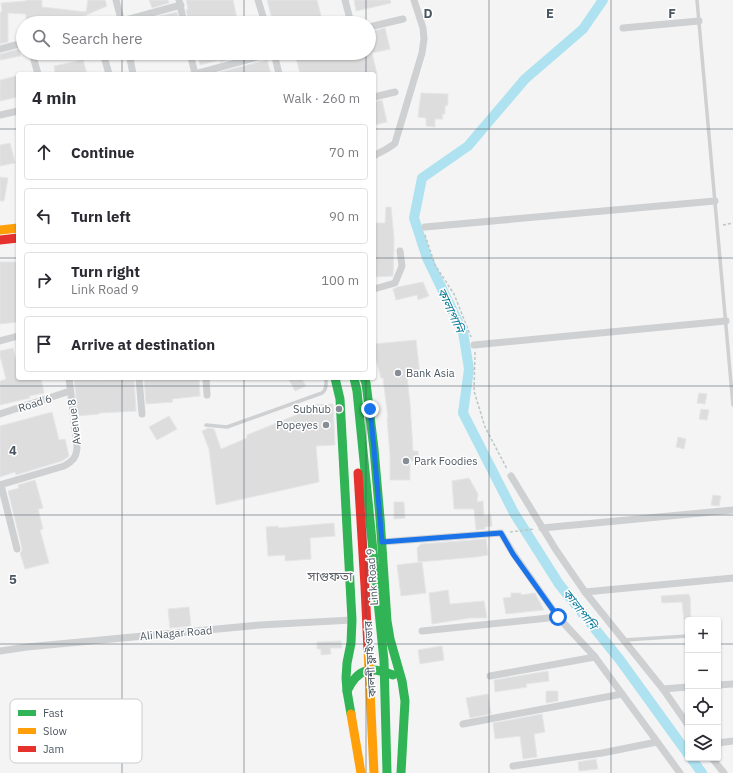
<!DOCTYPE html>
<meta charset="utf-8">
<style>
body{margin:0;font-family:"IBM Plex Sans","Noto Sans Bengali",sans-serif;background:#f2f2f3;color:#2b2b33}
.controls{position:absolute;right:12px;bottom:12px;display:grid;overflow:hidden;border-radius:4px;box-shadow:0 1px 3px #0004}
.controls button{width:36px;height:36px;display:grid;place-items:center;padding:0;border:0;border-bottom:1px solid #e1e1e2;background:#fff;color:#2b2b33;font:20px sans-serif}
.stop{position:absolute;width:12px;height:12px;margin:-9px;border:3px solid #1a73e8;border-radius:50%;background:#fff}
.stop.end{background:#1a73e8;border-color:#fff;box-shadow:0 1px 4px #0008}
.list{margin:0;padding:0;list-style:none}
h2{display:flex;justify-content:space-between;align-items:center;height:52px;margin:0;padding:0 16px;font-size:17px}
h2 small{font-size:13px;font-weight:400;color:#7c7c81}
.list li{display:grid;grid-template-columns:26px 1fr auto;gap:12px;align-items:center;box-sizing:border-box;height:56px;margin:0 8px 8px;padding:0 8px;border:1px solid #e1e1e2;border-radius:4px}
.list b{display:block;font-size:15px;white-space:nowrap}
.list p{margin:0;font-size:13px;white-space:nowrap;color:#7c7c81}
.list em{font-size:13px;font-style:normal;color:#7c7c81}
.icon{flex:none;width:22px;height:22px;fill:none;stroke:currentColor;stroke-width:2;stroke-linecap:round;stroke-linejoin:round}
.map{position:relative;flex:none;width:733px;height:773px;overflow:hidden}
.search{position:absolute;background:#fff;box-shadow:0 1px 3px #0004;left:16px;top:16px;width:360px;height:44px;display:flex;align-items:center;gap:10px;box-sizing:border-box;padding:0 14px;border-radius:22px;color:#7c7c81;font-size:15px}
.panel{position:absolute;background:#fff;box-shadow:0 1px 3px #0004;left:16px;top:72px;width:360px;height:308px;border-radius:4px}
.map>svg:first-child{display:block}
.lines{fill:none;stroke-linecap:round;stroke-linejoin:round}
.canal{stroke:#aee2f0;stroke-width:10}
.building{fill:#ddddde;stroke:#e5e6e7}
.path{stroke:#bcc7c4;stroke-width:1.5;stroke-dasharray:3 2;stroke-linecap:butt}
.lane{stroke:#ced0d2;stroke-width:3.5}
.street{stroke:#ced0d2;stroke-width:7}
.fast{stroke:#30b455;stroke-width:9}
.slow{stroke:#ff9f0a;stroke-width:9}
.jam{stroke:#e5322d;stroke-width:9}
.fast-bridge{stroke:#30b455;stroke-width:9}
.slow-bridge{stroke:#ff9f0a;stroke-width:9}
.jam-bridge{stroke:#e5322d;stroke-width:9}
.route{stroke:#1a73e8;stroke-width:5}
.grid{fill:none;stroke:#4a5661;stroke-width:1;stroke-opacity:0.55}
.poi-dot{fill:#868d94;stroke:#fff;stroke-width:1.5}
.labels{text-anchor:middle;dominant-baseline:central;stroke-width:3;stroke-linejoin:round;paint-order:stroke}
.poi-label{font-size:11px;fill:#4a5661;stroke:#fff;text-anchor:start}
.street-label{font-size:11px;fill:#4a5661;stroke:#fff}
.water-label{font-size:12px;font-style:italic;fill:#0c7c9b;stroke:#fff}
.quarter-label{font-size:13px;fill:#5f6368;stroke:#fff}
.key{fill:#fff;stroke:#c9ccd0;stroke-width:1}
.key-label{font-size:11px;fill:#4a5661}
.grid-label{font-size:13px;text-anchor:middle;font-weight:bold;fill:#4a5661;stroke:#fff;stroke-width:3;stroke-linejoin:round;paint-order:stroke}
</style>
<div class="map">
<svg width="733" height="773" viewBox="0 0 733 773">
<rect width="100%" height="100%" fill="#f4f4f4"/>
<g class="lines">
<g class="canal">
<polyline points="603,0 583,29 525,79 468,146 422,178 414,218 427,258 463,332 469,369 463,413 514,513 559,584 620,660 688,754"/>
<polyline points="691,758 702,773"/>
</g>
</g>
<g class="building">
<polygon points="26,0 42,0 42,7 86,12 88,0 105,0 107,6 77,19 76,23 63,23 63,19 48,18 47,23 26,23 26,14 8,13 8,42 0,44 0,12 2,12 1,3 26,1"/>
<polygon points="149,0 168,0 169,3 152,8"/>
<polygon points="186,0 233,0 238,23 189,23 186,10 188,9"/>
<polygon points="267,0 317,0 323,23 304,23 303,19 286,23 273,23"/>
<polygon points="354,0 390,0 391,3 356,11"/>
<polygon points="177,12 179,23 157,23 155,17"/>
<polygon points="385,28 390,49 372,53 377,74 300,74 295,53 369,53 369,32"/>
<polygon points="19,49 21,56 0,60 0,54"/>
<polygon points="197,53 253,53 220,62 220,60 200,65"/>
<polygon points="83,60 87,74 55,74 54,66"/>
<polygon points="267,60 271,74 220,74 220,72"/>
<polygon points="16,76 18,83 18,97 0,101 0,80"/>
<polygon points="421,93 448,94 448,105 445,106 445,114 442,114 443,119 435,119 435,127 426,126 426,118 418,117"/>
<polygon points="382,100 387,122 374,125 374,102"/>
<polygon points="10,143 15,163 0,166 0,145"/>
<polygon points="0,177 8,178 4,201 0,201"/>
<polygon points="386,207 391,207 394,238 394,247 393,276 374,277 374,223 385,223"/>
<polygon points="0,262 18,262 18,322 0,324"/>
<polygon points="423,282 429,296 418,300 417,295 396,300 393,289 398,287"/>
<polygon points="416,340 420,376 407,377 410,403 413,451 418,451 419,461 410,461 410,480 390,480 390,455 387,418 388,418 383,378 381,378 374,352 374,344"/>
<polygon points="13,348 18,367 18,378 41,378 44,393 29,396 30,398 0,405 0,381 6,379 0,356 0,351"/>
<polygon points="74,378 99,378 99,380 134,379 136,411 99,413 99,414 78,416"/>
<polygon points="144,378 199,378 200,396 172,399 173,402 146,404"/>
<polygon points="288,378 301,378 306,386 295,391"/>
<polygon points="699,393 707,394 705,404 697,403"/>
<polygon points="333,404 335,445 316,446 319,482 216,505 209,449 202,431 208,428 214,429 221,449 247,438 247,435 313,408 312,405"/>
<polygon points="701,409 709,410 707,420 699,419"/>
<polygon points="52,412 59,440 65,439 69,456 62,461 42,467 16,475 15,472 0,477 0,426"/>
<polygon points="169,416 177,429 157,440 149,427"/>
<polygon points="678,437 686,439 684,449 676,447"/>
<polygon points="469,478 478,494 477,502 483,501 484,516 491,515 492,526 485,527 485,529 476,530 474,509 454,509 452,481"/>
<polygon points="35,480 43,508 38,509 43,529 40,530 49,563 25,569 20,553 22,551 22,548 8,491 19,488 18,485"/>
<polygon points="713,495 721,496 719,506 711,505"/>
<polygon points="394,502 404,502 405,518 394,519"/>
<polygon points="334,523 335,536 310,538 311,559 285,561 285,555 268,556 266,527 278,526 278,528"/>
<polygon points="486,539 488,555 476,557 418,562 417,548 421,544"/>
<polygon points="422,562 426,593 401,596 397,565"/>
<polygon points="448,590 450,604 484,601 487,618 470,618 432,624 429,593"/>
<polygon points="511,593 521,593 521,595 535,593 544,610 506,614 503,598 511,597"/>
<polygon points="689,594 689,596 690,596 691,620 684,620 682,602 662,603 661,596"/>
<polygon points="189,607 191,626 170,628 168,609"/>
<polygon points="341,641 342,648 330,648 331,654 321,655 321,649 317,649 317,642"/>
<polygon points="442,646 444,660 420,664 418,650"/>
<polygon points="548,671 549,681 526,684 527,687 495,692 494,680"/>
<polygon points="546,691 558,691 558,701 546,703"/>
<polygon points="488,694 491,714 470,718 466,698"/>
<polygon points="542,714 545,732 534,734 537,757 523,759 520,736 495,739 493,723"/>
<polygon points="596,759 598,769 579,771 578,762"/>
</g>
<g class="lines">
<g class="path">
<polyline points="723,225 733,223"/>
<polyline points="425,235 435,265 454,294 471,337"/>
<polyline points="475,352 474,391 485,427 507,469"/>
<polyline points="510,532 534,529"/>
</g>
<g class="lane">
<polyline points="697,0 733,405"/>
<path d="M206,425L227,427L322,393C327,390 326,383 326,378"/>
<polyline points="624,640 688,636"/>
</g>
<g class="street">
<polyline points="116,0 122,23"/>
<polyline points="179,0 184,23"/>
<polyline points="258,0 265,23"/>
<polyline points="345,0 351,23"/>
<polyline points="109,23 122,21 181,5"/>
<polyline points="369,27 403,19"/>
<polyline points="623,28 699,21"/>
<polyline points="0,49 23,43"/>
<polyline points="32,53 38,74"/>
<polyline points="103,53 109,74"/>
<polyline points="129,53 133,74"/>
<polyline points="190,53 195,74 272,53"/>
<polyline points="274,53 279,74"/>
<polyline points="374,97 395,92"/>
<polyline points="0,115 18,111"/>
<path d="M374,156C381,151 389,149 395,143L422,53L424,39L423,28L414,0"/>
<polyline points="425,227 715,201"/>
<polyline points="374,289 395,283 402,266 400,251"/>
<polyline points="0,341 18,336"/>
<polyline points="474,345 726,321"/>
<polyline points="139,378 142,414"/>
<polyline points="206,378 207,395"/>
<polyline points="0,414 70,391"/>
<polyline points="511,476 556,550 585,592 663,689 688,725"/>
<path d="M0,485L64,466C73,461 77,457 77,446L69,378"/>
<polyline points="1,485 17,549"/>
<polyline points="542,528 733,510"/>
<polyline points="382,542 501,533 513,553 558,617 595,657 680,773"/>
<polyline points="585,592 733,578"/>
<polyline points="422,631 558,617"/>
<polyline points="0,651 27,647 260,625 352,620"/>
<polyline points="490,676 595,657"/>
<polyline points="718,685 733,684"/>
<polyline points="663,689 688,687"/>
<polyline points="463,724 622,694"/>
<polyline points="718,743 733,741"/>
<polyline points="712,758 724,773"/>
<polyline points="513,766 602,753 657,742"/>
</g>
<g class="fast">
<polyline points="335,378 340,399 352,620 351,643 347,663 346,678 347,691 351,714"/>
<polyline points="364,378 366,383 374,449 380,518 387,621 390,639 402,681 405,701 401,773"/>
<path d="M347,691C358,668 370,666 393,675"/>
</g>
<g class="slow">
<polyline points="0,230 18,228"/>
<polyline points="351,714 361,773"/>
</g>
<polyline class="jam" points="0,240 18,238"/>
<polyline class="fast-bridge" points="354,378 357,391 384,661 387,773"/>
<polyline class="slow-bridge" points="368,649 374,773"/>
<polyline class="jam-bridge" points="358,473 365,586 368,649"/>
</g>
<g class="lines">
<polyline class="route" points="370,409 374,449 382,542 501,533 513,554 558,617"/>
</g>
<path class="grid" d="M122,0V23M244,0V23M366,0V23M489,0V773M611,0V773M122,53V74M244,53V74M366,53V74M0,129H18M374,129H733M0,258H18M374,258H733M122,378V773M244,378V773M366,378V773M0,386H733M0,515H733M0,644H688M718,644H733"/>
<g class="poi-dot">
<circle cx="398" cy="373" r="4"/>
<circle cx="339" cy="409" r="4"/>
<circle cx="326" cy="425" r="4"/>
<circle cx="406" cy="461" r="4"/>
</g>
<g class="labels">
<g class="poi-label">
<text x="406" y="373">Bank Asia</text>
<text x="331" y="409" text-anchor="end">Subhub</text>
<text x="318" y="425" text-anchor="end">Popeyes</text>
<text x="414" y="461">Park Foodies</text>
</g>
<g class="street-label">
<text transform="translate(35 403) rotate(-18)">Road 6</text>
<text transform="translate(74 422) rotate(-97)">Avenue 8</text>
<text transform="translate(372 577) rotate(-94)">Link Road 9</text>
<text transform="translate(176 633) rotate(-5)">Ali Nagar Road</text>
<text transform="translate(370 659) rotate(-93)">কালশী ফ্লাইওভার</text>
</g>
<g class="water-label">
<text transform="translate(451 310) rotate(66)">কালাপানি</text>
<text transform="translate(580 609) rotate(52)">কালাপানি</text>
</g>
<g class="quarter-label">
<text x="330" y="576">সাগুফতা</text>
</g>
</g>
<rect x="10" y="699" width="132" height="64" rx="6" class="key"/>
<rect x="18" y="710" width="18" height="6" fill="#30b455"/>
<rect x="18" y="728" width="18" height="6" fill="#ff9f0a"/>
<rect x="18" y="746" width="18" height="6" fill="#e5322d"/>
<g class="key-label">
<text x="43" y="717">Fast</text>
<text x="43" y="735">Slow</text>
<text x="43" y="753">Jam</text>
</g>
<g class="grid-label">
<text x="428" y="18">D</text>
<text x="550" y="18">E</text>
<text x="672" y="18">F</text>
<text x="13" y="455">4</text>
<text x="13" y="584">5</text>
</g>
</svg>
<div class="controls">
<button>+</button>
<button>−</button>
<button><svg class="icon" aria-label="locate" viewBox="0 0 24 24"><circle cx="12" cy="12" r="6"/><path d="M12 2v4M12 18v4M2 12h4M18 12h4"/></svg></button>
<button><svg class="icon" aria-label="layers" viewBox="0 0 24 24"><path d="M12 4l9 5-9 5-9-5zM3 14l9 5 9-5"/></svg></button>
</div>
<div class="stop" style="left:558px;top:617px"></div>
<div class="stop end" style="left:370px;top:409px"></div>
<div class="search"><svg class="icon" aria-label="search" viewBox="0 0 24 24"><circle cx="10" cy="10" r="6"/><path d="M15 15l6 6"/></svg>Search here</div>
<section class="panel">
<h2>4 min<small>Walk · 260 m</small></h2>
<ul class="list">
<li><svg class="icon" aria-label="ahead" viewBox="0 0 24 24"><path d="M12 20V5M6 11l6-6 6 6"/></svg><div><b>Continue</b></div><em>70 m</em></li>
<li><svg class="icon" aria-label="left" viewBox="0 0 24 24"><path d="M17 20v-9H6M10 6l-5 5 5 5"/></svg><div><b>Turn left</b></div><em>90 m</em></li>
<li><svg class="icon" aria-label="right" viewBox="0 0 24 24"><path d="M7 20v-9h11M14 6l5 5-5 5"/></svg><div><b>Turn right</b><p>Link Road 9</p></div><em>100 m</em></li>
<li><svg class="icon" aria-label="arrive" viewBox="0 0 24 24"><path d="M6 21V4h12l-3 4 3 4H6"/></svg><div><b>Arrive at destination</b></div></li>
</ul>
</section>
</div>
